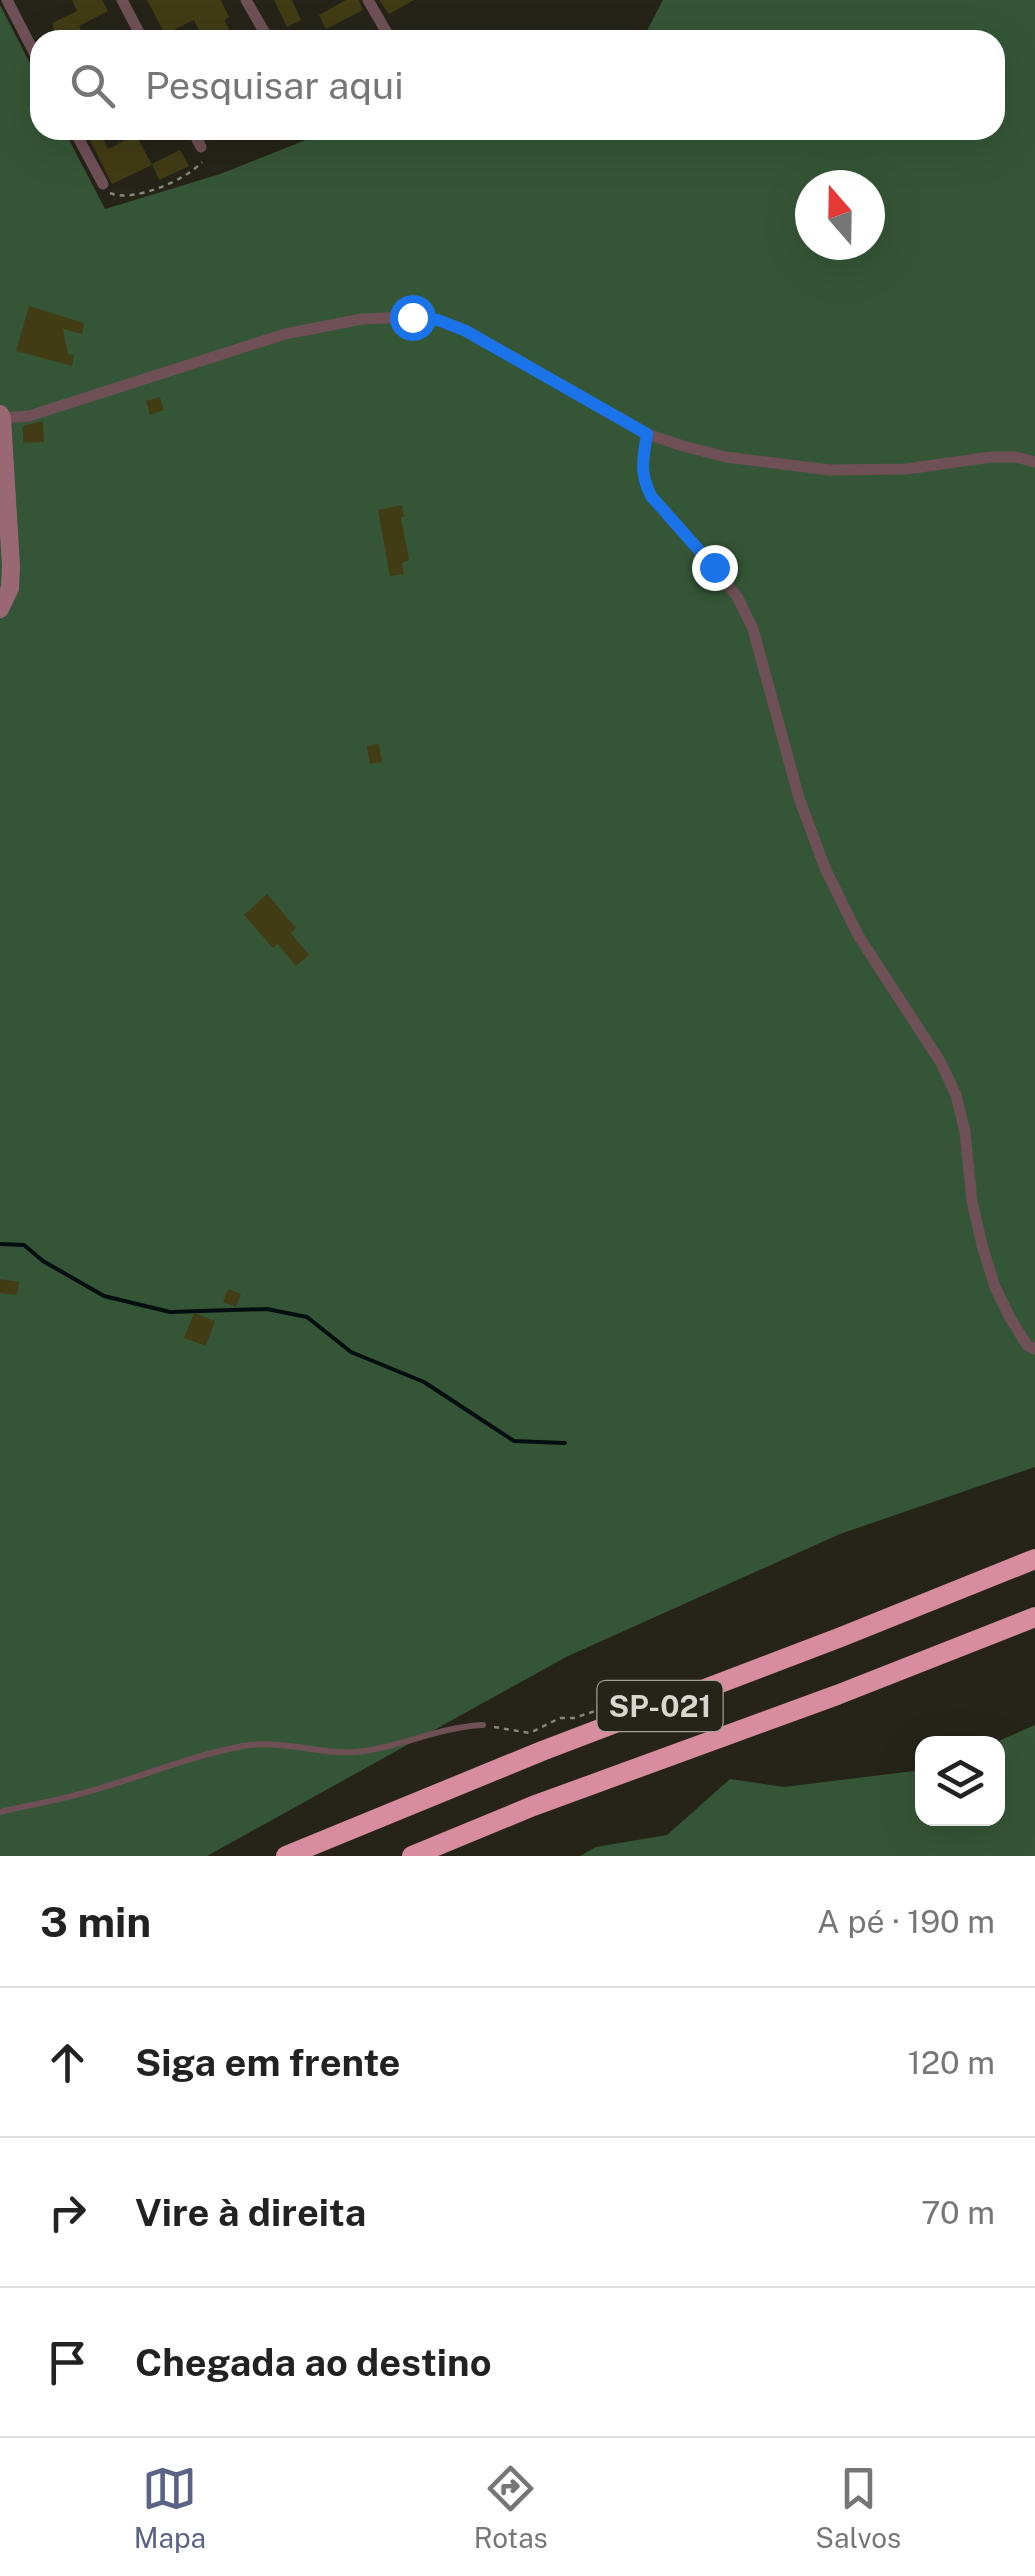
<!DOCTYPE html>
<html lang="pt">
<meta charset="utf-8">
<style>
body{margin:0;font-family:"Public Sans",sans-serif;background:#f6f6f6;color:#222}
.controls{position:absolute;right:30px;bottom:30px;display:grid;overflow:hidden;border-radius:20px;box-shadow:0 10px 40px #0002}
.controls button{width:90px;height:90px;display:grid;place-items:center;padding:0;border:0;border-bottom:2px solid #e0e0e0;background:#fff;color:#222;font:50px sans-serif}
.compass{position:absolute;left:795px;top:170px;width:90px;height:90px;border-radius:50%;background:#fff;box-shadow:0 10px 40px #0002;rotate:340deg}
.stop{position:absolute;width:30px;height:30px;margin:-22px;border:8px solid #1a73e8;border-radius:50%;background:#fff}
.stop.end{background:#1a73e8;border-color:#fff;box-shadow:0 2px 10px #0008}
.list{margin:0;padding:0;list-style:none}
h2{display:flex;justify-content:space-between;align-items:center;height:130px;margin:0;padding:0 40px;font-size:42px}
h2 small{font-size:32px;font-weight:400;color:#767676}
.list li{display:grid;grid-template-columns:65px 1fr auto;gap:30px;align-items:center;box-sizing:border-box;height:150px;padding:0 40px;border-top:2px solid #e0e0e0}
.list b{display:block;font-size:38px;white-space:nowrap}
.list em{font-size:32px;font-style:normal;color:#767676}
.icon{flex:none;width:55px;height:55px;fill:none;stroke:currentColor;stroke-width:2;stroke-linecap:round;stroke-linejoin:round}
.map{position:relative;flex:none;width:1035px;height:1856px;overflow:hidden}
.search{position:absolute;background:#fff;box-shadow:0 10px 40px #0002;left:30px;right:30px;top:30px;height:110px;display:flex;align-items:center;gap:25px;box-sizing:border-box;padding:0 35px;border-radius:30px;color:#767676;font-size:38px}
.sheet{height:580px;background:#fff}
nav{display:flex;justify-content:space-around;align-items:center;box-sizing:border-box;height:140px;border-top:2px solid #e0e0e0;background:#fff;font-size:28px;color:#767676}
nav a{display:grid;justify-items:center;gap:5px}
nav .on{color:#5a6385}
.map>svg:first-child{display:block}
.green{fill:#355636;fill-rule:evenodd}
.lines{fill:none;stroke-linecap:round;stroke-linejoin:round}
.stream{stroke:#030e11;stroke-width:4}
.building{fill:#423c15}
.path{stroke:#86857b;stroke-width:2.5;stroke-dasharray:5 5;stroke-linecap:butt}
.lane{stroke:#6f5057;stroke-width:6}
.street{stroke:#6f5057;stroke-width:11}
.secondary{stroke:#9a6874;stroke-width:18}
.highway{stroke:#d88c9f;stroke-width:20}
.route{stroke:#1a73e8;stroke-width:12}
.labels{text-anchor:middle;dominant-baseline:central;stroke-width:8;stroke-linejoin:round;paint-order:stroke}
.shield{fill:#262418;stroke:#a2a198;stroke-width:2.5}
.shield-label{font-size:30px;font-weight:bold;fill:#d7d6cf}
</style>
<div class="map">
<svg width="1035" height="1856" viewBox="0 0 1035 1856">
<rect width="100%" height="100%" fill="#262418"/>
<g class="green">
<path d="M663,0H1035V1467L840,1534L566,1657L207,1856H0V5L40,83V130H64L105,209L220,174L331,130H995V40H642ZM810,185H870V245H810Z"/>
<polygon points="1035,1725 1035,1856 580,1856 596,1847 667,1835 730,1779 784,1787 922,1770 922,1819 998,1819 998,1744 994,1743"/>
</g>
<g class="lines">
<polyline class="stream" points="0,1244 24,1245 43,1261 104,1296 170,1312 267,1309 307,1317 351,1352 424,1382 514,1441 565,1443"/>
</g>
<g class="building">
<polygon points="72,0 102,0 108,11 79,26 86,40 58,40 52,23 77,11"/>
<polygon points="147,0 221,0 229,17 224,20 235,40 210,40 206,32 201,34 194,20 165,34"/>
<polygon points="274,0 292,0 301,20 287,27"/>
<polygon points="346,0 359,0 363,10 326,29 319,15"/>
<polygon points="379,0 414,0 389,14"/>
<polygon points="85,130 99,130 108,149 136,135 152,165 112,184"/>
<polygon points="180,150 189,166 159,180 152,164"/>
<polygon points="29,306 84,323 82,334 63,329 68,354 74,355 72,366 16,351"/>
<polygon points="160,397 164,410 150,415 146,401"/>
<polygon points="43,421 44,442 23,443 23,426"/>
<polygon points="402,505 404,517 401,517 409,560 402,563 404,574 390,576 378,510"/>
<polygon points="379,744 382,762 370,764 367,746"/>
<polygon points="267,894 296,928 291,933 309,955 296,966 278,944 273,948 244,915"/>
<polygon points="0,1279 19,1282 17,1295 0,1293"/>
<polygon points="228,1289 241,1294 236,1307 223,1302"/>
<polygon points="194,1313 215,1321 206,1346 184,1338"/>
</g>
<g class="lines">
<g class="path">
<path d="M110,193C133,203 186,180 202,162"/>
<polyline points="494,1727 530,1733 560,1718 574,1718 601,1709"/>
</g>
<path class="lane" d="M0,1812C34,1804 71,1798 104,1787C150,1773 195,1755 243,1746C287,1739 325,1757 364,1751C405,1745 441,1727 483,1725"/>
<g class="street">
<polyline points="7,0 40,64"/>
<polyline points="122,0 143,40"/>
<polyline points="246,0 269,40"/>
<polyline points="368,0 391,40"/>
<polyline points="74,130 103,184"/>
<polyline points="192,130 201,147"/>
<polyline points="2,418 29,416 285,334 362,319 412,317 438,320 467,331 647,434 683,446 726,457 830,470 906,469 991,457 1016,457 1035,462"/>
<path d="M647,434C643,460 639,471 651,496L714,567L738,598L753,629L799,798L825,868L858,935L941,1063L956,1095L965,1132L972,1201L982,1245L995,1287L1010,1318L1027,1345L1035,1349"/>
</g>
<polyline class="secondary" points="0,414 2,418 11,566 10,588 0,609"/>
<g class="highway">
<polyline points="286,1856 542,1751 841,1637 1035,1559"/>
<polyline points="412,1856 533,1806 837,1695 1035,1617"/>
</g>
</g>
<g class="lines">
<path class="route" d="M412,317L438,320L466,331L647,434C643,460 639,471 651,496L714,567"/>
</g>
<g class="labels">
<rect class="shield" x="597.5" y="1681" width="125" height="50" rx="8"/>
<g class="shield-label">
<text x="660" y="1706">SP-021</text>
</g>
</g>
</svg>
<div class="controls">
<button><svg class="icon" aria-label="layers" viewBox="0 0 24 24"><path d="M12 4l9 5-9 5-9-5zM3 14l9 5 9-5"/></svg></button>
</div>
<svg class="compass" viewBox="-18 -18 36 36"><path d="M0-13l5 13h-10z" fill="#e53935"/><path d="M0 13l5-13h-10z" fill="#767676"/></svg>
<div class="stop" style="left:412px;top:317px"></div>
<div class="stop end" style="left:714px;top:567px"></div>
<div class="search"><svg class="icon" aria-label="search" viewBox="0 0 24 24"><circle cx="10" cy="10" r="6"/><path d="M15 15l6 6"/></svg>Pesquisar aqui</div>
</div>
<section class="sheet">
<h2>3 min<small>A pé · 190 m</small></h2>
<ul class="list">
<li><svg class="icon" aria-label="ahead" viewBox="0 0 24 24"><path d="M12 20V5M6 11l6-6 6 6"/></svg><div><b>Siga em frente</b></div><em>120 m</em></li>
<li><svg class="icon" aria-label="right" viewBox="0 0 24 24"><path d="M7 20v-9h11M14 6l5 5-5 5"/></svg><div><b>Vire à direita</b></div><em>70 m</em></li>
<li><svg class="icon" aria-label="arrive" viewBox="0 0 24 24"><path d="M6 21V4h12l-3 4 3 4H6"/></svg><div><b>Chegada ao destino</b></div></li>
</ul>
</section>
<nav>
<a class="on"><svg class="icon" aria-label="map" viewBox="0 0 24 24"><path d="M3 6l6-2 6 2 6-2v14l-6 2-6-2-6 2zM9 4v14M15 6v14"/></svg>Mapa</a>
<a><svg class="icon" aria-label="directions" viewBox="0 0 24 24"><path d="M12 3l9 9-9 9-9-9zM9 14v-3h6M13 9l2 2-2 2"/></svg>Rotas</a>
<a><svg class="icon" aria-label="saved" viewBox="0 0 24 24"><path d="M7 4h10v16l-5-4-5 4z"/></svg>Salvos</a>
</nav>
